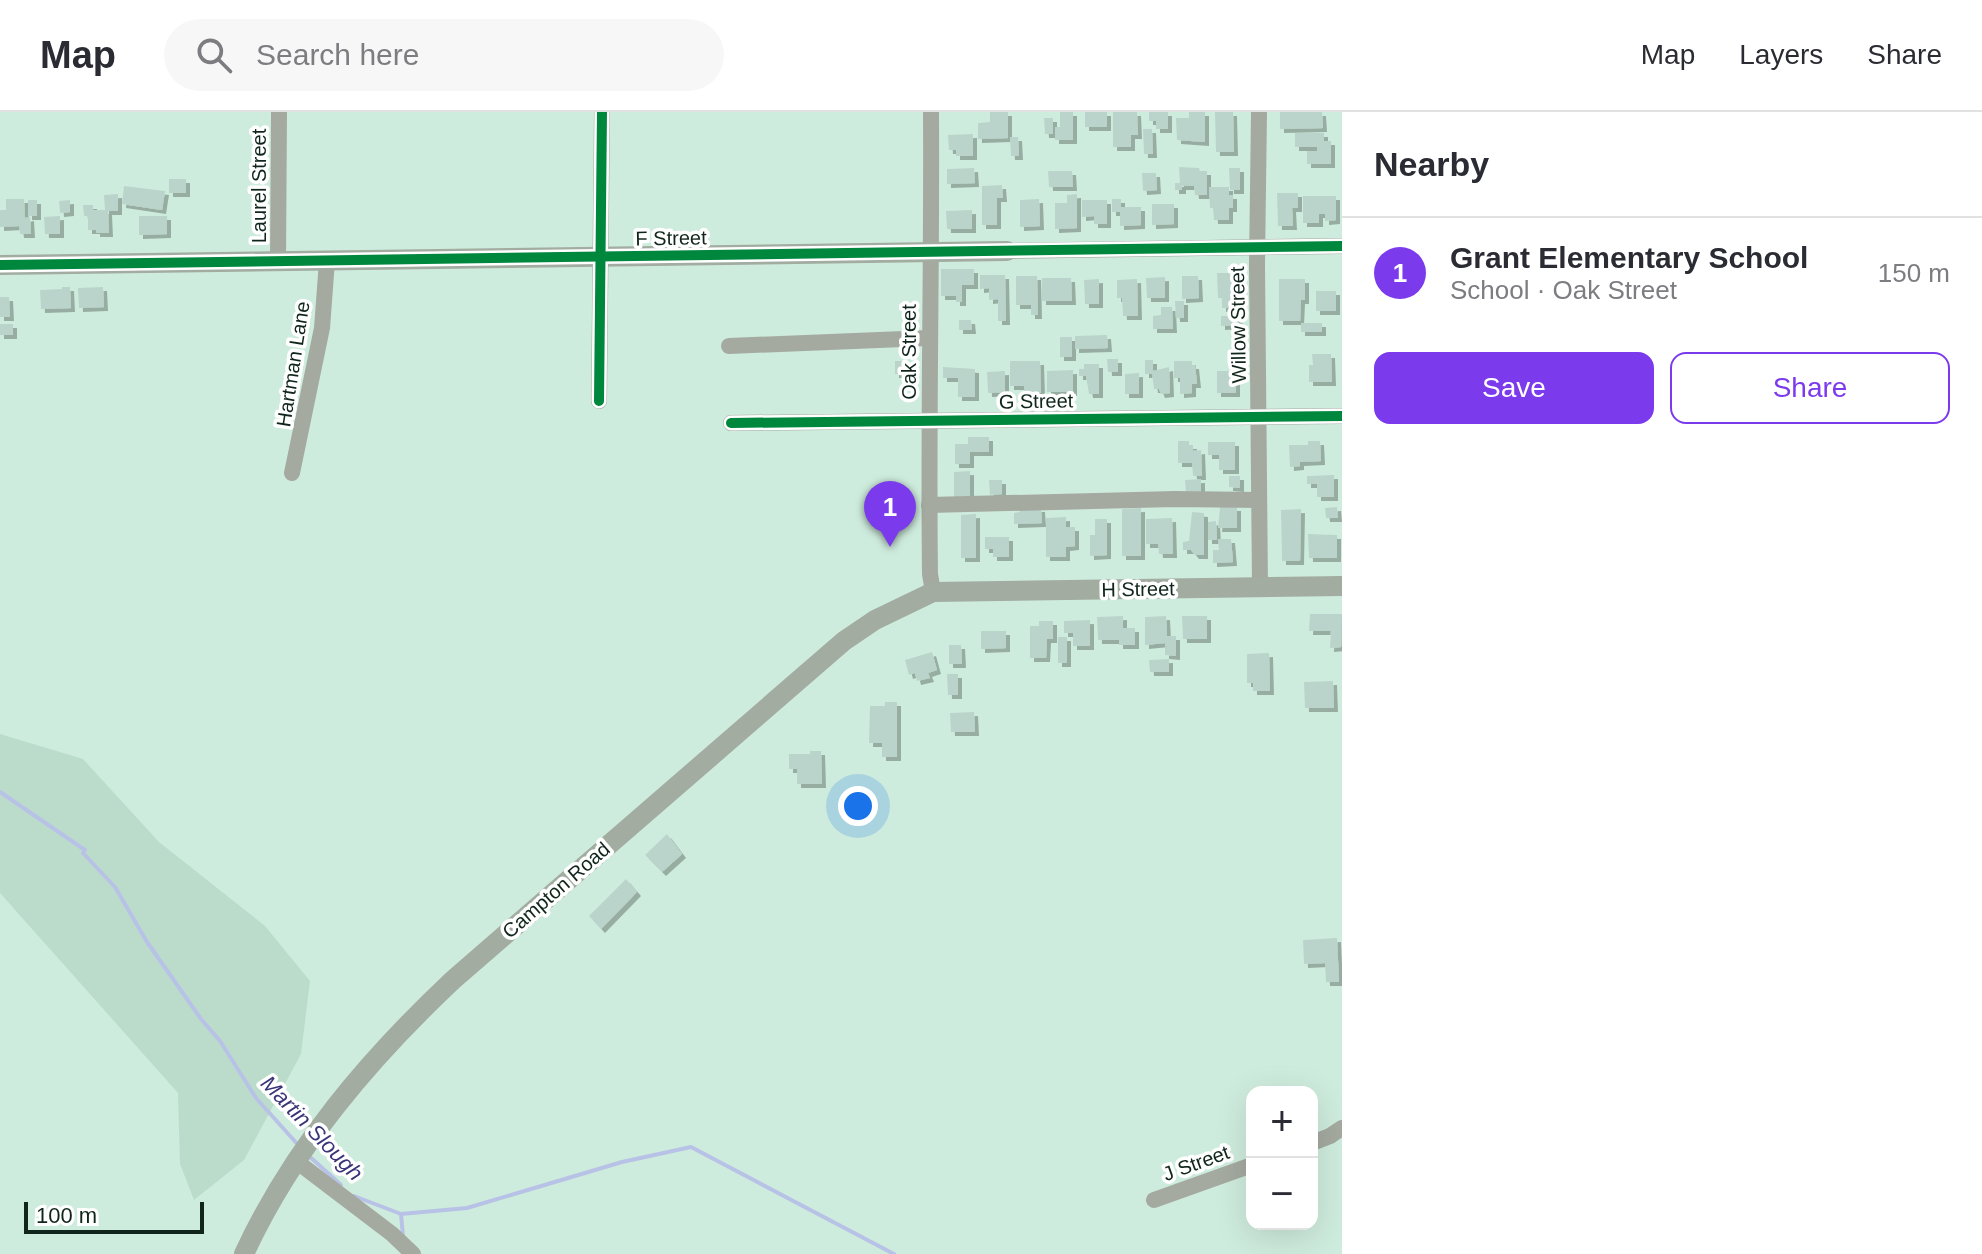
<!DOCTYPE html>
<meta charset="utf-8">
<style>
body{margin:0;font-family:Arial,sans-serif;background:#f7f7f7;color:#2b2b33}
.controls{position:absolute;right:24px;bottom:24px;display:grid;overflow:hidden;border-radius:16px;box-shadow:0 8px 32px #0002}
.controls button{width:72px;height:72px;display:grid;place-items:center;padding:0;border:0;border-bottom:2px solid #e1e1e2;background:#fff;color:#2b2b33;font:40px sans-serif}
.scale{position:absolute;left:24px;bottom:20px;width:180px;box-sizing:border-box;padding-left:8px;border:4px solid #10261c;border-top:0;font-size:22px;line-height:28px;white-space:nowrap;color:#10261c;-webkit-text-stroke:6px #fff;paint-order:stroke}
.you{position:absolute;left:858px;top:694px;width:28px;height:28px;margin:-20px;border:6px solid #fff;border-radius:50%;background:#1a73e8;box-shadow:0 0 0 12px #1a73e833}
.badge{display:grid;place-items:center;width:52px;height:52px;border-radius:50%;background:#7c3aed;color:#fff;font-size:26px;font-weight:700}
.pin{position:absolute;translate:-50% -66px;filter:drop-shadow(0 2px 4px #0008)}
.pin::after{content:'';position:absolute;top:42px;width:28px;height:24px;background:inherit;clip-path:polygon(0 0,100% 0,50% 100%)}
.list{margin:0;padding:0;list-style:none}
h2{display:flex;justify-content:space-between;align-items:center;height:104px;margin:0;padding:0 32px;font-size:34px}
h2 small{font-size:26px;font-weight:400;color:#7c7c81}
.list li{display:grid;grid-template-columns:52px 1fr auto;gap:24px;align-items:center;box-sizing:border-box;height:112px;padding:0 32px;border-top:2px solid #e1e1e2}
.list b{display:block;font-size:30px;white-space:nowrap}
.list p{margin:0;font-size:26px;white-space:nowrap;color:#7c7c81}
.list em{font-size:26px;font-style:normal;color:#7c7c81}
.actions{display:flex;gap:16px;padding:24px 32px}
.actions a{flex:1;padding:18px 0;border:2px solid #7c3aed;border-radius:16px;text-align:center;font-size:28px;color:#7c3aed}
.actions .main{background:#7c3aed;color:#fff}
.icon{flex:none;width:44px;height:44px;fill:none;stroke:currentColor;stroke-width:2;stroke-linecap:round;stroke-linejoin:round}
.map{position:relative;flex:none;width:1342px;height:1142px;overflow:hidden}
header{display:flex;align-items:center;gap:48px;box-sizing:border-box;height:112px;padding:0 40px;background:#fff;border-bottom:2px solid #e1e1e2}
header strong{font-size:38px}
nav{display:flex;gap:44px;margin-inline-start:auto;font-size:28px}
.search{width:560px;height:72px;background:#f7f7f7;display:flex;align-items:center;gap:20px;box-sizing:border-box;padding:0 28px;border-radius:44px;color:#7c7c81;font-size:30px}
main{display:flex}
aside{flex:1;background:#fff}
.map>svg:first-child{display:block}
.green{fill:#bbdccb}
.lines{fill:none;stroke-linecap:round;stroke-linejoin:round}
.stream{stroke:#b8c2e6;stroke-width:4}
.building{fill:#bbd4cb;filter:url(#shadow)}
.minor{stroke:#a5aaa1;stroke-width:16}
.major{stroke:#a2aca1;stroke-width:20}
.cycleway-casing{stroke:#fff;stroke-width:15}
.cycleway{stroke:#00873e;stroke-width:10}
.labels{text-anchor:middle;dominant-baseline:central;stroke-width:7;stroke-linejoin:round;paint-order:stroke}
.street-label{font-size:20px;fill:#10261c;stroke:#fff}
.water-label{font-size:22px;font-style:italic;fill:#3a3579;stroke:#fff}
</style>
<header>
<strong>Map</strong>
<div class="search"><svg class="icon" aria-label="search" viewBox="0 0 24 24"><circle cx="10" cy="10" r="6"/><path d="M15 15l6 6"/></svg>Search here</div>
<nav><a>Map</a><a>Layers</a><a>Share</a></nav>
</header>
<main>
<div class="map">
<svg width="1342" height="1142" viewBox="0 0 1342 1142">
<defs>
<filter id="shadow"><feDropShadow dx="4" dy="4" stdDeviation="0" flood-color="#0004"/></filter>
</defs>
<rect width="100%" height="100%" fill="#ceecdd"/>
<polygon class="green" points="0,622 83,647 159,730 265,814 310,869 301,942 244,1048 194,1088 180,1052 178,981 0,781"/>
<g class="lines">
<g class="stream">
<polyline points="0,680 85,738 83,741 115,775 147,830 201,907 220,929 256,986 300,1035"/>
<polyline points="309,1044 341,1073"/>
<polyline points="354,1084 401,1102 467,1096 622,1050 691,1035 894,1142"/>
<polyline points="401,1102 403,1124"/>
</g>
</g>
<g class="building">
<polygon points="990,0 1008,0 1008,26 978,27 978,11 990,10"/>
<polygon points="1060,0 1073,0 1073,28 1055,28 1055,15 1060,15"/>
<rect x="1085" y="0" width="22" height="15"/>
<polygon points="1113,0 1137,0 1138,23 1131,23 1131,35 1113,35"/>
<polygon points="1149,0 1168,0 1168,17 1156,17 1156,9 1149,9"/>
<polygon points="1189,0 1205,0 1205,30 1177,28 1176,6 1189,6"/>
<polygon points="1215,0 1233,0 1234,40 1216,40"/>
<polygon points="1280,0 1322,0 1323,16 1280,17"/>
<polygon points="1044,6 1053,6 1053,22 1045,22"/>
<polygon points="1143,17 1152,17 1153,42 1144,42"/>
<polygon points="1295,21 1324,21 1324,29 1331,29 1331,52 1307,52 1307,39 1317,39 1317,35 1295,35"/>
<polygon points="973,22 973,44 956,44 956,38 949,38 948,23"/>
<polygon points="1010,25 1018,25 1019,44 1011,44"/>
<polygon points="1179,55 1199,56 1200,59 1207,59 1207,83 1195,83 1194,74 1182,74 1182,78 1175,78 1175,71 1180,71"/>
<polygon points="974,56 975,71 947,72 947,57"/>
<polygon points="1229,56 1240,56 1240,78 1230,78"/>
<polygon points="1048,59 1072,59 1073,75 1049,75"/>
<polygon points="1142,61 1156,61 1157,78 1143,79"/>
<rect x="169" y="67" width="17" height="14"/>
<polygon points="1002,73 1003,86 997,86 997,113 982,113 982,74"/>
<polygon points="124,74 165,79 162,98 122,92"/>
<polygon points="1209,75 1229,75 1229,83 1233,83 1233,96 1229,96 1229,108 1214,108 1213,96 1210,96"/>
<polygon points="1277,81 1298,81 1298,96 1292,96 1293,114 1278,114"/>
<polygon points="118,82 118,99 108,99 109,121 96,121 96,118 88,118 88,104 84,104 83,93 93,93 93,98 105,98 104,83"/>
<polygon points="1077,82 1077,116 1055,117 1055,91 1067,91 1067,83"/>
<polygon points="1303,84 1336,84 1336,108 1325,109 1325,102 1319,102 1319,111 1303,111"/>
<polygon points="6,87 24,87 25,106 30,105 31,122 20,122 19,114 0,115 0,98 6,98"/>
<polygon points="1039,87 1040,114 1020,115 1020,88"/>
<polygon points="1112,87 1121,87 1121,95 1141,95 1141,113 1120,114 1120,100 1112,100"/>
<rect x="28" y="88" width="9" height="16"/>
<polygon points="70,88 70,100 60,101 59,89"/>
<polygon points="1082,88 1107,88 1107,112 1094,112 1094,104 1082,105"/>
<polygon points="1152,92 1174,92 1174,112 1152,113"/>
<polygon points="972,98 972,117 947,117 946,99"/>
<polygon points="60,104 60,122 45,122 44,105"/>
<polygon points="139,104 167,104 167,122 139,123"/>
<polygon points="941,157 974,157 974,173 962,173 962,190 956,190 956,184 941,184"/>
<polygon points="1217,161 1235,161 1236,196 1222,196 1222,186 1218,186"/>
<polygon points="980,163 1005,163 1006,209 998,209 998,187 989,188 989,176 980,177"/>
<polygon points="1016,164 1037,164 1038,203 1031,203 1031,193 1016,193"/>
<polygon points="1182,164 1198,164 1199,186 1182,187"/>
<polygon points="1165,165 1165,186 1147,186 1146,166"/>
<polygon points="1042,166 1071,166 1072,189 1042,189"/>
<polygon points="1099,167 1099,192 1085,192 1084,168"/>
<polygon points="1137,167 1138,204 1123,204 1122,186 1117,186 1117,168"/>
<polygon points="1279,167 1305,167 1305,188 1301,188 1300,209 1279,209"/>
<polygon points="62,175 70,175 71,196 41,197 40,178 62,177"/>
<polygon points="103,175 104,195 79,196 78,176"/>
<rect x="1316" y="179" width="20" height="20"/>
<polygon points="0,185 9,185 10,205 0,205"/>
<polygon points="1175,189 1184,189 1184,206 1176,206"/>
<polygon points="1161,195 1172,195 1173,217 1153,217 1153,204 1161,203"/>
<polygon points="1221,204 1238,204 1239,213 1221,214"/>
<polygon points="959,208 971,208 972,218 959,218"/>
<rect x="1301" y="211" width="21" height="9"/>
<rect x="0" y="212" width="13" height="11"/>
<polygon points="1107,223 1108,236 1075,237 1075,224"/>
<rect x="1060" y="225" width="12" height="20"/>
<polygon points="1312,242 1331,242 1332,270 1309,270 1309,253 1313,253"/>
<polygon points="1107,247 1118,247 1118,260 1108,260"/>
<polygon points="1145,248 1153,248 1153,259 1169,255 1170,281 1161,282 1159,277 1154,277 1152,262 1145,262"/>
<rect x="895" y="249" width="13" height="13"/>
<polygon points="1010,249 1040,249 1041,281 1024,281 1024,274 1010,274"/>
<polygon points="1174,249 1192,249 1192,253 1195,253 1197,272 1192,272 1192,281 1180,282 1180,266 1174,266"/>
<polygon points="1084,252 1099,252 1099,282 1089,282 1086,264 1079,264 1079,257 1084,257"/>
<polygon points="943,255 975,257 975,285 958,285 958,266 943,266"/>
<polygon points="1073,258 1073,280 1047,280 1047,259"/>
<polygon points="1005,259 1005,280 988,281 987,260"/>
<rect x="1217" y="259" width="19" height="22"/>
<polygon points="1139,261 1139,282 1125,282 1125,262"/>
<polygon points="968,325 989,325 989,340 970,340 970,352 955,352 955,332 968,332"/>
<polygon points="1178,329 1189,329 1189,333 1193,333 1193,339 1201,338 1202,364 1193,364 1192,351 1178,351"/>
<polygon points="1308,329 1320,329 1321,349 1300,350 1300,354 1290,355 1289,333 1308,333"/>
<polygon points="1208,330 1235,330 1235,358 1219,358 1219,343 1208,343"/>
<polygon points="970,359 970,385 954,385 954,360"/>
<polygon points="1334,363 1334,385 1317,385 1317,372 1307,372 1307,364"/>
<polygon points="1229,364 1240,364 1240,376 1229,375"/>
<polygon points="1201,367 1201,381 1186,381 1185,368"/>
<polygon points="989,368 1002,368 1002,382 990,383"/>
<polygon points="1220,395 1237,395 1237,416 1218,416"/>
<polygon points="1337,395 1338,406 1326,406 1325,396"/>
<polygon points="1020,396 1041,396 1042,411 1014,412 1014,401 1020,400"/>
<polygon points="1141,396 1141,444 1122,444 1122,397"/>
<polygon points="1301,397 1300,449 1282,449 1281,398"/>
<polygon points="1192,400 1204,401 1204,443 1195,443 1191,438 1183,438 1183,430 1189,429"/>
<polygon points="976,402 976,446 961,446 961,403"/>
<polygon points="1066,405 1066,415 1075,415 1075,434 1066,435 1066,445 1046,445 1046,406"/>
<polygon points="1172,406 1173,442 1159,442 1158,432 1146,432 1146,407"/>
<polygon points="1095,407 1107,407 1107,443 1090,444 1090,423 1095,423"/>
<polygon points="1216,409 1217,428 1208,428 1208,410"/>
<polygon points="1308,422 1337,423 1337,446 1309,446"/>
<polygon points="985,425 1009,425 1009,445 993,445 993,437 985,437"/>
<polygon points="1218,427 1231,427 1233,450 1213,451 1213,438 1219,438"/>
<polygon points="1310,502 1342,502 1341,535 1330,536 1331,519 1309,519"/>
<polygon points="1123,504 1123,516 1135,516 1135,533 1119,533 1119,528 1098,528 1097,505"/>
<polygon points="1166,504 1167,524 1176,524 1176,544 1165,543 1165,531 1145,533 1145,505"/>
<polygon points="1182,504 1207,504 1207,527 1183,527"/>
<polygon points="1090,508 1090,534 1073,534 1073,521 1064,521 1064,509"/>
<polygon points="1039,509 1053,509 1053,527 1047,527 1046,546 1030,546 1030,514 1039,514"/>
<polygon points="981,519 1006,519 1006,536 981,537"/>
<rect x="1058" y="525" width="9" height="26"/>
<polygon points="949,533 961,533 962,552 949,552"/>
<polygon points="932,540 937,558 928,561 930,566 917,569 915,561 909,563 905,548"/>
<polygon points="1269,541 1270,579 1253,579 1253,571 1247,571 1247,542"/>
<polygon points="1169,547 1169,560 1150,560 1149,548"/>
<polygon points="947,562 958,562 958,583 948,583"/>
<polygon points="1333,569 1334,596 1305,596 1304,570"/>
<polygon points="885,590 897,590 897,645 882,645 882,631 869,631 870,594 885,594"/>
<polygon points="974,600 975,620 951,620 950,601"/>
<polygon points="810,639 821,639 822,672 797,672 797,657 789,657 789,642 810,642"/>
<polygon points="667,722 682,742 662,760 645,743"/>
<polygon points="626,767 637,780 601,817 589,804"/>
<polygon points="1337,826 1339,870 1326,870 1325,851 1304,852 1303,828"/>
</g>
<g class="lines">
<g class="minor">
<path d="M931,0C932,154 928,308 930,462L933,480"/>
<polyline points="1259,0 1257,153 1260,474"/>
<polyline points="1007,139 1342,134"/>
<polyline points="278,149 279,0"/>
<polyline points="729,234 928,226"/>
<polyline points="599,289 602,0"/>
<polyline points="731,311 1342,304"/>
<polyline points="292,361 322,216 327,149"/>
<polyline points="929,393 1175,387 1259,388"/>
<polyline points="1312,1031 1330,1024 1342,1016"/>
<polyline points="296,1049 392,1122 413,1142"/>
<polyline points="1154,1088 1252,1053"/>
</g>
<g class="major">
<polyline points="0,153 1007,139"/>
<path d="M244,1142C293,1036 369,947 453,868L844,529L875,508L933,480L1342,474"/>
</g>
<defs>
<g id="cycleway">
<polyline points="0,153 1342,134"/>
<polyline points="599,289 602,0"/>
<polyline points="731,311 1342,304"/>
</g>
</defs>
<use href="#cycleway" class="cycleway-casing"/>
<use href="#cycleway" class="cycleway"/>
</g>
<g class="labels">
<g class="street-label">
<text transform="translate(259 74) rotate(-90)">Laurel Street</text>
<text transform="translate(671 126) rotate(-1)">F Street</text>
<text transform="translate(1238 213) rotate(-91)">Willow Street</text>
<text transform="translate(909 240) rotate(-90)">Oak Street</text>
<text transform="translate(293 252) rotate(-81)">Hartman Lane</text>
<text transform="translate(1036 289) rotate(-1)">G Street</text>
<text transform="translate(1138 477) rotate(-1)">H Street</text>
<text transform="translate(556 778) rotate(-41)">Campton Road</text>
<text transform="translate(1196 1051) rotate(-20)">J Street</text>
</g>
<g class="water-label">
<text transform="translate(312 1016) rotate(46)">Martin Slough</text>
</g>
</g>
</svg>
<div class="controls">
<button>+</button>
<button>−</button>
</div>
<div class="scale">100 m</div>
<div class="you"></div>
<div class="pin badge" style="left:890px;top:435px">1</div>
</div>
<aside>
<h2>Nearby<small></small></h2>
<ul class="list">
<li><span class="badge">1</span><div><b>Grant Elementary School</b><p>School · Oak Street</p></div><em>150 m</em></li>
</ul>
<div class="actions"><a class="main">Save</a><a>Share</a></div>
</aside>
</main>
